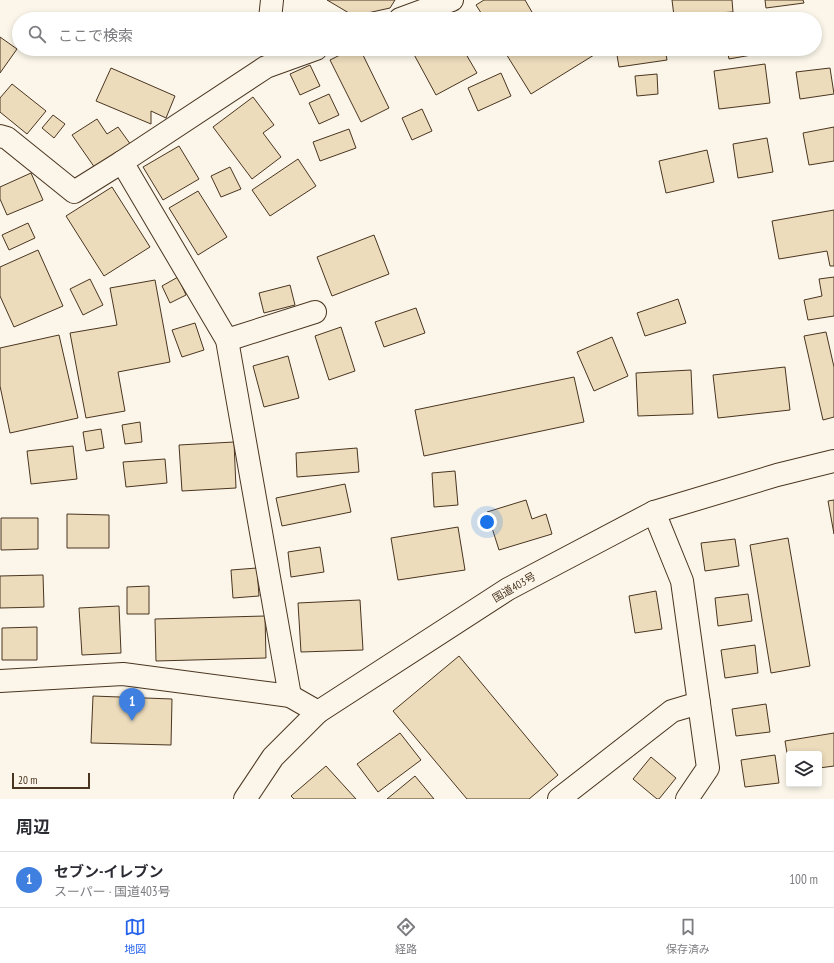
<!DOCTYPE html>
<html lang="ja">
<meta charset="utf-8">
<style>
body{margin:0;font-family:"PT Sans Narrow","Noto Sans JP",sans-serif;background:#f7f7f7;color:#2b2b33}
.controls{position:absolute;right:12px;bottom:12px;display:grid;overflow:hidden;border-radius:4px;box-shadow:0 2px 6px #0003}
.controls button{width:36px;height:36px;display:grid;place-items:center;padding:0;border:0;border-bottom:1px solid #e1e1e2;background:#fff;color:#2b2b33;font:20px sans-serif}
.scale{position:absolute;left:12px;bottom:10px;width:78px;box-sizing:border-box;padding-left:4px;border:2px solid #4a3520;border-top:0;font-size:11px;line-height:14px;white-space:nowrap;color:#4a3520;-webkit-text-stroke:3px #fbf6e9;paint-order:stroke}
.you{position:absolute;left:487px;top:522px;width:14px;height:14px;margin:-10px;border:3px solid #fff;border-radius:50%;background:#1a73e8;box-shadow:0 0 0 6px #1a73e833}
.badge{display:grid;place-items:center;width:26px;height:26px;border-radius:50%;background:#2563eb;color:#fff;font-size:13px;font-weight:700}
.pin{position:absolute;translate:-50% -33px;filter:drop-shadow(0 1px 2px #0008)}
.pin::after{content:'';position:absolute;top:21px;width:14px;height:12px;background:inherit;clip-path:polygon(0 0,100% 0,50% 100%)}
.list{margin:0;padding:0;list-style:none}
h2{display:flex;justify-content:space-between;align-items:center;height:52px;margin:0;padding:0 16px;font-size:17px}
h2 small{font-size:13px;font-weight:400;color:#7c7c81}
.list li{display:grid;grid-template-columns:26px 1fr auto;gap:12px;align-items:center;box-sizing:border-box;height:56px;padding:0 16px;border-top:1px solid #e1e1e2}
.list b{display:block;font-size:15px;white-space:nowrap}
.list p{margin:0;font-size:13px;white-space:nowrap;color:#7c7c81}
.list em{font-size:13px;font-style:normal;color:#7c7c81}
.icon{flex:none;width:22px;height:22px;fill:none;stroke:currentColor;stroke-width:2;stroke-linecap:round;stroke-linejoin:round}
.map{position:relative;flex:none;width:834px;height:799px;overflow:hidden}
.search{position:absolute;background:#fff;box-shadow:0 2px 6px #0003;left:12px;right:12px;top:12px;height:44px;display:flex;align-items:center;gap:10px;box-sizing:border-box;padding:0 14px;border-radius:22px;color:#7c7c81;font-size:15px}
.sheet{height:108px;background:#fff}
nav{display:flex;justify-content:space-around;align-items:center;box-sizing:border-box;height:56px;border-top:1px solid #e1e1e2;background:#fff;font-size:11px;color:#7c7c81}
nav a{display:grid;justify-items:center;gap:2px}
nav .on{color:#2563eb}
.map>svg:first-child{display:block}
.building{fill:#ecdcbc;stroke:#4a3520}
.lines{fill:none;stroke-linecap:round;stroke-linejoin:round}
.street-casing{stroke:#4a3520;stroke-width:24}
.secondary-casing{stroke:#4a3520;stroke-width:24}
.highway-casing{stroke:#4a3520;stroke-width:24}
.street{stroke:#fbf6e9;stroke-width:22}
.secondary{stroke:#fbf6e9;stroke-width:22}
.highway{stroke:#fbf6e9;stroke-width:22}
.labels{text-anchor:middle;dominant-baseline:central;stroke-width:3;stroke-linejoin:round;paint-order:stroke}
.street-label{font-size:11px;fill:#4a3520;stroke:#fbf6e9}
</style>
<div class="map">
<svg width="834" height="799" viewBox="0 0 834 799">
<rect width="100%" height="100%" fill="#fbf6e9"/>
<g class="building">
<polygon points="327,0 395,0 390,8 354,16"/>
<polygon points="484,0 525,0 536,19 485,19 476,5"/>
<polygon points="672,0 732,0 733,12 674,16"/>
<polygon points="765,0 803,0 804,3 766,8"/>
<polygon points="0,37 17,49 0,73"/>
<polygon points="352,49 360,49 389,108 361,122 330,60"/>
<polygon points="411,49 463,49 477,73 436,95"/>
<polygon points="503,49 590,49 594,55 531,94"/>
<polygon points="616,49 665,49 667,60 619,67"/>
<polygon points="727,49 756,49 757,54 729,59"/>
<polygon points="765,64 770,103 719,109 714,71"/>
<polygon points="310,65 320,86 300,95 290,74"/>
<polygon points="111,68 175,96 166,118 151,111 151,124 96,101"/>
<polygon points="830,68 834,94 800,99 796,72"/>
<polygon points="501,73 511,96 478,111 468,88"/>
<polygon points="657,74 658,94 637,96 635,76"/>
<polygon points="12,84 46,111 27,134 0,112 0,98"/>
<polygon points="329,94 339,115 319,124 309,103"/>
<polygon points="253,97 274,125 263,133 281,157 252,179 213,127"/>
<polygon points="422,109 432,131 412,140 402,118"/>
<polygon points="53,115 65,124 54,138 42,128"/>
<polygon points="97,119 107,134 118,127 131,145 95,168 72,135"/>
<polygon points="834,127 834,161 809,165 803,133"/>
<polygon points="349,129 356,148 320,161 313,142"/>
<polygon points="767,138 773,172 738,178 733,144"/>
<polygon points="179,146 199,179 163,200 143,167"/>
<polygon points="707,150 714,182 666,193 659,161"/>
<polygon points="298,159 316,186 270,216 252,190"/>
<polygon points="230,167 241,189 221,197 211,176"/>
<polygon points="31,173 43,200 7,215 0,199 0,187"/>
<polygon points="112,187 150,247 104,276 66,216"/>
<polygon points="198,191 227,237 198,255 169,208"/>
<polygon points="834,210 834,266 830,266 827,251 779,259 772,221"/>
<polygon points="28,223 35,238 9,250 2,235"/>
<polygon points="374,235 389,274 332,296 317,257"/>
<polygon points="38,250 63,306 14,327 0,296 0,267"/>
<polygon points="178,277 186,295 170,303 162,286"/>
<polygon points="834,277 834,316 808,320 804,300 822,296 819,279"/>
<polygon points="90,279 103,305 83,315 70,289"/>
<polygon points="155,280 170,362 118,372 125,411 86,418 70,333 117,325 110,288"/>
<polygon points="290,285 295,305 264,313 259,293"/>
<polygon points="678,299 686,323 645,336 637,313"/>
<polygon points="416,308 425,333 384,347 375,322"/>
<polygon points="195,323 204,350 182,357 172,330"/>
<polygon points="341,327 355,371 329,380 315,336"/>
<polygon points="826,332 834,367 834,417 823,420 804,336"/>
<polygon points="59,335 78,418 10,433 0,386 0,348"/>
<polygon points="612,337 628,376 594,391 577,352"/>
<polygon points="288,356 299,398 264,407 253,366"/>
<polygon points="785,367 790,410 718,418 713,375"/>
<polygon points="691,370 693,414 638,416 636,373"/>
<polygon points="574,377 584,422 424,456 415,410"/>
<polygon points="140,422 142,442 125,444 122,425"/>
<polygon points="101,429 104,448 86,451 83,432"/>
<polygon points="234,442 236,488 182,491 179,445"/>
<polygon points="73,446 77,479 31,484 27,451"/>
<polygon points="357,448 359,472 297,477 296,453"/>
<polygon points="165,459 167,483 126,487 123,462"/>
<polygon points="455,471 458,505 434,507 432,473"/>
<polygon points="345,484 351,512 282,526 276,498"/>
<polygon points="526,500 532,519 546,514 552,534 499,550 487,512"/>
<polygon points="834,500 834,534 828,501"/>
<polygon points="67,514 109,515 109,548 67,548"/>
<polygon points="1,518 38,518 38,549 1,550"/>
<polygon points="458,527 465,570 398,580 391,538"/>
<polygon points="788,538 810,666 771,673 750,545"/>
<polygon points="735,539 739,566 705,571 701,543"/>
<polygon points="320,547 324,572 291,577 288,552"/>
<polygon points="257,568 259,596 233,598 231,570"/>
<polygon points="43,575 44,607 0,608 0,576"/>
<polygon points="149,586 149,614 127,614 127,587"/>
<polygon points="656,591 662,629 635,633 629,596"/>
<polygon points="748,594 752,621 718,626 715,598"/>
<polygon points="360,600 363,650 301,652 298,603"/>
<polygon points="119,606 121,653 82,655 79,608"/>
<polygon points="265,616 266,658 156,661 155,619"/>
<polygon points="37,627 37,660 2,660 2,628"/>
<polygon points="755,645 758,673 725,678 721,650"/>
<polygon points="459,656 558,775 529,799 467,799 393,711"/>
<polygon points="93,696 172,699 171,745 91,743"/>
<polygon points="766,704 770,732 736,736 732,709"/>
<polygon points="400,733 421,760 378,792 357,764"/>
<polygon points="834,733 834,766 819,768 819,754 789,754 789,765 785,741"/>
<polygon points="775,755 779,783 745,787 741,760"/>
<polygon points="651,757 676,778 659,799 657,799 633,779"/>
<polygon points="326,766 356,799 294,799 291,796"/>
<polygon points="415,776 434,799 387,799"/>
</g>
<g class="lines">
<defs>
<g id="street">
<polyline points="270,19 272,0"/>
<polyline points="400,19 452,0"/>
<polyline points="0,136 7,138 74,192 122,162 266,67 316,49"/>
<polyline points="122,162 227,340 290,696"/>
<polyline points="227,340 315,312"/>
<polyline points="654,512 682,581 708,768 687,799"/>
<polyline points="559,799 672,711 699,703"/>
</g>
<polyline id="secondary" points="0,681 123,674 290,696 318,712"/>
<polyline id="highway" points="245,799 273,757 318,712 508,589 654,512 777,475 834,461"/>
</defs>
<use href="#street" class="street-casing"/>
<use href="#secondary" class="secondary-casing"/>
<use href="#highway" class="highway-casing"/>
<use href="#street" class="street"/>
<use href="#secondary" class="secondary"/>
<use href="#highway" class="highway"/>
</g>
<g class="labels">
<g class="street-label">
<text transform="translate(514 587) rotate(-30)">国道403号</text>
</g>
</g>
</svg>
<div class="controls">
<button><svg class="icon" aria-label="layers" viewBox="0 0 24 24"><path d="M12 4l9 5-9 5-9-5zM3 14l9 5 9-5"/></svg></button>
</div>
<div class="scale">20 m</div>
<div class="you"></div>
<div class="pin badge" style="left:132px;top:721px;background:#3f7fe0">1</div>
<div class="search"><svg class="icon" aria-label="search" viewBox="0 0 24 24"><circle cx="10" cy="10" r="6"/><path d="M15 15l6 6"/></svg>ここで検索</div>
</div>
<section class="sheet">
<h2>周辺<small></small></h2>
<ul class="list">
<li><span class="badge" style="background:#3f7fe0">1</span><div><b>セブン-イレブン</b><p>スーパー · 国道403号</p></div><em>100 m</em></li>
</ul>
</section>
<nav>
<a class="on"><svg class="icon" aria-label="map" viewBox="0 0 24 24"><path d="M3 6l6-2 6 2 6-2v14l-6 2-6-2-6 2zM9 4v14M15 6v14"/></svg>地図</a>
<a><svg class="icon" aria-label="directions" viewBox="0 0 24 24"><path d="M12 3l9 9-9 9-9-9zM9 14v-3h6M13 9l2 2-2 2"/></svg>経路</a>
<a><svg class="icon" aria-label="saved" viewBox="0 0 24 24"><path d="M7 4h10v16l-5-4-5 4z"/></svg>保存済み</a>
</nav>
